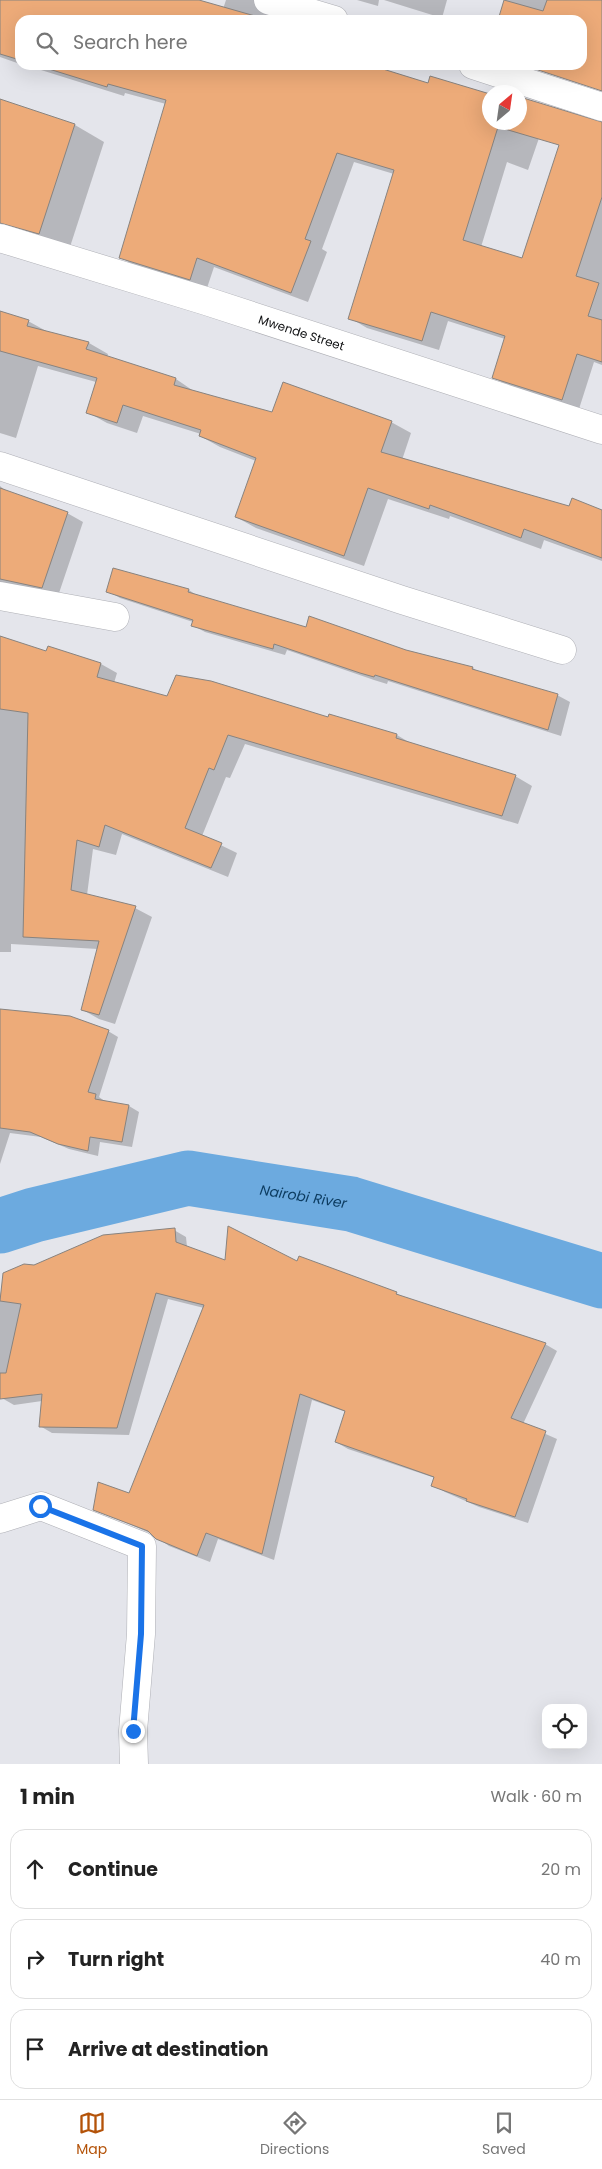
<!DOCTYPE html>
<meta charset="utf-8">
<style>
body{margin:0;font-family:Poppins,sans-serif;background:#f6f6f6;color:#222}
.controls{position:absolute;right:15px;bottom:15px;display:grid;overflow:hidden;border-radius:10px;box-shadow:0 5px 20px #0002}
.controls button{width:45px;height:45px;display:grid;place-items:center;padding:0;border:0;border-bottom:1px solid #e0e0e0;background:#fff;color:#222;font:25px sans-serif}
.compass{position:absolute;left:482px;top:85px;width:45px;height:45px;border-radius:50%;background:#fff;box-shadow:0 5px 20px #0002;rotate:29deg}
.stop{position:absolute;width:15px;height:15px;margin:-11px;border:4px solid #1a73e8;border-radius:50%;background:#fff}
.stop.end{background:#1a73e8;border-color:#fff;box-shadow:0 1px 5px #0008}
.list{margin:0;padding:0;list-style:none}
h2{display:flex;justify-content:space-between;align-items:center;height:65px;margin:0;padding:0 20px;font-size:21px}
h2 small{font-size:16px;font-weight:400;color:#767676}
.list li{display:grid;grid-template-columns:32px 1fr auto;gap:15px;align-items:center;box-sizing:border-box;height:80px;margin:0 10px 10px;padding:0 10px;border:1px solid #e0e0e0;border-radius:15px}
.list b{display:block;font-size:19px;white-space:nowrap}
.list em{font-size:16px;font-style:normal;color:#767676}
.icon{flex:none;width:28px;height:28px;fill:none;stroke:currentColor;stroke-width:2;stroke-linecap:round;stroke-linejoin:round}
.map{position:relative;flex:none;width:602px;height:1764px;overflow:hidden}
.search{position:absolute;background:#fff;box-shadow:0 5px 20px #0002;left:15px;right:15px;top:15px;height:55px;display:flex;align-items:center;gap:12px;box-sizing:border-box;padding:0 18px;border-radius:15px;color:#767676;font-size:19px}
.sheet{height:335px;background:#fff}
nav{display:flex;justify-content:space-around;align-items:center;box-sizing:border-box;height:70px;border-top:1px solid #e0e0e0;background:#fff;font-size:14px;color:#767676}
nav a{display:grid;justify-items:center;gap:2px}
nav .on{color:#b45309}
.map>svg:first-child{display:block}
.shadow{fill:#0003}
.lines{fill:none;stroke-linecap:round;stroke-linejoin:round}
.river{stroke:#6caadf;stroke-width:55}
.building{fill:#edab79;stroke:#88837f;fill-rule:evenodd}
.minor-casing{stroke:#aeafb5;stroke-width:29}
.minor{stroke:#fff;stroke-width:28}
.route{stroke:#1a73e8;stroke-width:6}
.labels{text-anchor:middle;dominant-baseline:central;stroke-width:4;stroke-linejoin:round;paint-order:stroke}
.street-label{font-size:12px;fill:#0f1012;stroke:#e4e5eb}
.water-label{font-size:14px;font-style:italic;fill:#0c3b5f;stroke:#e4e5eb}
</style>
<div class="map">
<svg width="602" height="1764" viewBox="0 0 602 1764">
<rect width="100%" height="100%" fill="#e4e5eb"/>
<g class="shadow">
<polygon points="0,0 195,0 223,9 226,0 273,0 269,14 271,18 278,20 20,20 20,64 0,57"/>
<polygon points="357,0 379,0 378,6"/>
<polygon points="384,0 447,0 442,18"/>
<polygon points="506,0 602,0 602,85 542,65 582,65 582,20 499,20"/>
<polygon points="25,65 362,65 490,122 520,122 520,98 532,102 548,112 528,170 507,162 481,247 522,259 602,123 602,365 594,362 579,409 510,387 493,377 505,339 448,321 439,350 367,328 350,318 394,174 354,162 322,249 327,252 308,302 214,267 207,288 137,267 120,257 166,104 125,93 124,96"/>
<polygon points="2,102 75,125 104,142 69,250 0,234 0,108"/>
<polygon points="0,313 28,321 48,332 89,343 108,354 107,357 176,379 195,392 273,414 391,422 411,433 402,460 570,508 602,511 602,561 544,540 541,549 450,516 449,519 388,499 364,566 256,528 236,517 256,461 220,447 200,436 201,434 143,416 137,433 107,423 87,412 96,382 38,366 16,438 0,433"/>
<polygon points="0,486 6,491 67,513 83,522 58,596 24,590 0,582"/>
<polygon points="189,590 199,597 306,629 473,668 480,673 557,695 570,702 561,736 388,681 387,684 374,680 287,650 285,655 205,632 192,625 193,622 120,598 108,591"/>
<polygon points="0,638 47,652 49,647 101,664 117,673 114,683 168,698 329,719 397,735 412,744 515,776 532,786 518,824 245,744 230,778 226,777 202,836 237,853 228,877 122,834 116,855 93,849 87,895 135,908 152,917 115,1024 99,1019 83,1010 98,949 11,944 11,952 0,952"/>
<polygon points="0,1009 108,1031 118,1037 99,1097 106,1102 129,1106 139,1112 132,1147 100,1142 98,1156 69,1149 41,1137 10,1133 0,1164"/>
<polygon points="174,1230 186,1237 187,1247 226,1261 298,1263 396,1293 407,1299 545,1344 557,1351 523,1424 557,1439 528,1523 479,1507 445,1492 433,1485 435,1478 348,1449 336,1442 346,1412 312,1400 274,1560 218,1539 210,1562 169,1546 152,1534 95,1509 130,1494 204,1308 168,1299 129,1435 52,1433 40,1426 42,1401 14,1405 0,1397 0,1297 4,1274"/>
</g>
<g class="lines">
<path class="river" id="s1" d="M0,1226L34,1215L188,1178L351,1204L602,1281"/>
</g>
<g class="building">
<polygon points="0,0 199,0 269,20 20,20 20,60 0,54"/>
<polygon points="504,0 543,11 547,0 602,0 602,91 523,65 582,65 582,20 498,20"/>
<path d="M36,65H370L428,83L430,76L490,94V122H520V97L602,122V197L576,276L599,283L588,316L602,320V362L577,354L562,400L492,378L505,336L431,312L422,341L348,319L394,170L337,153L305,239L311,241L291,293L197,258L190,280L119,258L166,100L108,84L107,87ZM498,127L559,145L522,258L463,240Z"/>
<polygon points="0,99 75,124 39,234 0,223"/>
<polygon points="0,311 29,320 27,326 89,342 86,349 176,378 174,385 217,397 272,412 283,382 392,421 381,452 569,506 572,498 602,510 602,558 524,529 521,538 430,505 429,509 368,488 344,556 235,517 256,458 199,436 201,430 123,405 117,423 86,413 97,378 0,351"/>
<polygon points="0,488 68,512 42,588 0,579"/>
<polygon points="113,568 189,589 188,592 306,627 309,616 406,650 473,667 472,669 558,694 548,730 375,675 374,677 360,673 274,644 273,649 191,626 193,620 106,592"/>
<polygon points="0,636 46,651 48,646 101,663 97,677 167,696 176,675 211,681 328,717 329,714 397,734 396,738 516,775 502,816 228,735 214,770 209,768 185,828 222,843 211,868 105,825 99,847 77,840 71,890 136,906 99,1015 81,1010 99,941 23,937 28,713 0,709"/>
<polygon points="0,1009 70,1016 109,1030 88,1092 96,1094 95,1099 129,1105 122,1142 90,1137 88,1151 58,1144 30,1132 0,1128"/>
<polygon points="228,1226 297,1261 299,1256 397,1292 396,1294 546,1343 511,1418 546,1431 515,1517 466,1501 467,1499 431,1486 434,1477 335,1442 345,1411 300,1394 262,1554 206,1533 197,1556 156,1539 148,1531 93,1510 98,1482 129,1493 204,1305 156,1293 117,1428 39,1427 42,1394 0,1399 0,1373 6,1373 21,1304 0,1301 3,1273 24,1264 34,1265 103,1235 175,1228 176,1242 225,1260"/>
</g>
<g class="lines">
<defs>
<g id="minor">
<polyline points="268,0 334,20"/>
<polyline points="473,65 602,107"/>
<path id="s2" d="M0,238L206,301L602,430"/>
<polyline points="0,466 402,600 562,650"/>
<polyline points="0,596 115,617"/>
<polyline points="0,1519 41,1506 142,1546 141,1634 133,1731 134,1764"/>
</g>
</defs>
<use href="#minor" class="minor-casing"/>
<use href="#minor" class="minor"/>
</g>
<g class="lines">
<polyline class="route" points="40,1506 142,1546 141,1634 133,1731"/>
</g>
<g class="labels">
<g class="street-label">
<text stroke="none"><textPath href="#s2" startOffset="316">Mwende Street</textPath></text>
</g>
<g class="water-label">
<text stroke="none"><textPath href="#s1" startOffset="311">Nairobi River</textPath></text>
</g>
</g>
</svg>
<div class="controls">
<button><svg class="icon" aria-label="locate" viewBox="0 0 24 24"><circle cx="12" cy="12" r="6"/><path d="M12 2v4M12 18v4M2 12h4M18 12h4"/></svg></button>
</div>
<svg class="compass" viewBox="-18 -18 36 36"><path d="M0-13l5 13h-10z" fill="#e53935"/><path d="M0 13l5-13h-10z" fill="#767676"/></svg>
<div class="stop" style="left:40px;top:1506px"></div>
<div class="stop end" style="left:133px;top:1731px"></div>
<div class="search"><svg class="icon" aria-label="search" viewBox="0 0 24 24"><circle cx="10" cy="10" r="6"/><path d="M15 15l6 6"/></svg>Search here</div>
</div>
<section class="sheet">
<h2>1 min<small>Walk · 60 m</small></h2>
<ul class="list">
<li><svg class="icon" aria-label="ahead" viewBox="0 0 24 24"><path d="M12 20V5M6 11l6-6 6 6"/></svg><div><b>Continue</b></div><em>20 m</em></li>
<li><svg class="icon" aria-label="right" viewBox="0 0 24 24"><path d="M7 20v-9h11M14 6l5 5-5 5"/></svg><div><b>Turn right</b></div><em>40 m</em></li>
<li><svg class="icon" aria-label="arrive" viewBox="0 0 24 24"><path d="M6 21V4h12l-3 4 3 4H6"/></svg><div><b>Arrive at destination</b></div></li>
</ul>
</section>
<nav>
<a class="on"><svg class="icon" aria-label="map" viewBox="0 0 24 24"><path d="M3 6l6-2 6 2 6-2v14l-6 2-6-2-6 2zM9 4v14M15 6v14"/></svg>Map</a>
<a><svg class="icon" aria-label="directions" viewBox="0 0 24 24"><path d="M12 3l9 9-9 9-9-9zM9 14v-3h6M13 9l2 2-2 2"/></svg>Directions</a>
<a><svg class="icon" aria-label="saved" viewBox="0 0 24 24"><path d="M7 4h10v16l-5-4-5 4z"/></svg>Saved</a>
</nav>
